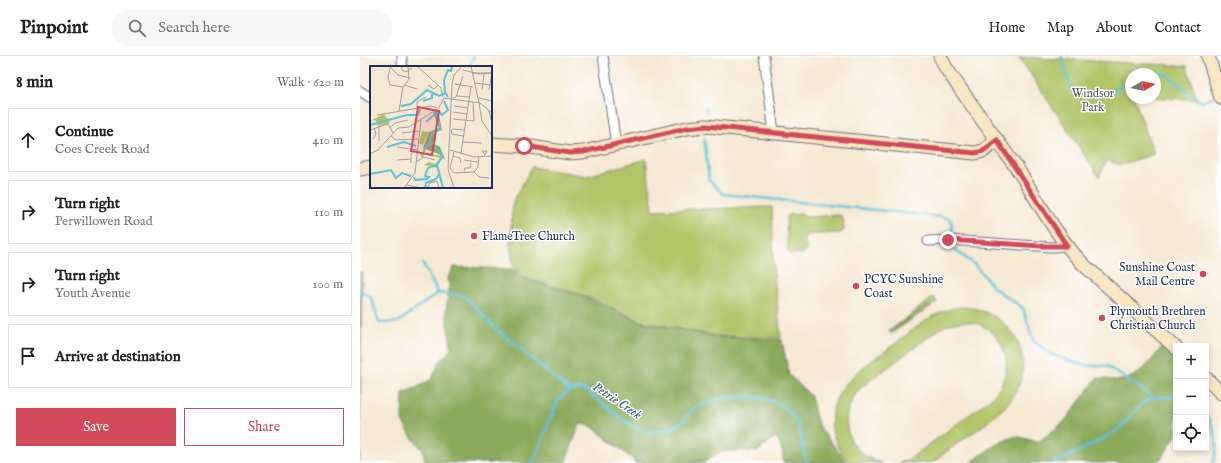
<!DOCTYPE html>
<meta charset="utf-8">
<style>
body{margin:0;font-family:"IM FELL English",serif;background:#f6f6f6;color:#202124}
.controls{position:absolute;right:12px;bottom:12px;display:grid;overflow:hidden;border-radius:0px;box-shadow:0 2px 6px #0003}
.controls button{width:36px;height:36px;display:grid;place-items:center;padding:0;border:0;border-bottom:1px solid #e0e0e0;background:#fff;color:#202124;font:20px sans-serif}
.compass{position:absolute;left:765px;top:12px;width:36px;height:36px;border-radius:50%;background:#fff;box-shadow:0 2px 6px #0003;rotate:81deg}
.stop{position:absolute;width:12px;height:12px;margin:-9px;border:3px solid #d1495b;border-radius:50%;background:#fff}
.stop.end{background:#d1495b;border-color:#fff;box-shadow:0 1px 4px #0008}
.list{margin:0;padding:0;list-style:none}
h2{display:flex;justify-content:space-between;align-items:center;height:52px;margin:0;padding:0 16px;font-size:17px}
h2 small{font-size:13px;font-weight:400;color:#757577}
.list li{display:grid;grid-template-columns:26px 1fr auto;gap:12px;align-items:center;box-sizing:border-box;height:64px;margin:0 8px 8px;padding:0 8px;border:1px solid #e0e0e0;border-radius:0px}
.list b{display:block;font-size:15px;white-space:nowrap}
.list p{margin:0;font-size:13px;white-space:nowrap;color:#757577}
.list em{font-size:13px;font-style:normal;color:#757577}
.actions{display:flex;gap:8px;padding:12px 16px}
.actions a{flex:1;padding:9px 0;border:1px solid #d1495b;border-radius:0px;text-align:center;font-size:14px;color:#d1495b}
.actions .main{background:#d1495b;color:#fff}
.icon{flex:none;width:22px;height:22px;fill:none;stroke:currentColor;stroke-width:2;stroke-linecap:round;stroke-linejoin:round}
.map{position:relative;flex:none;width:861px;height:407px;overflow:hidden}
header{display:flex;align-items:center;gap:24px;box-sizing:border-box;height:56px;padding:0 20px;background:#fff;border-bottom:1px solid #e0e0e0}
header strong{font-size:19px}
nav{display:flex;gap:22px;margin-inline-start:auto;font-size:14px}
.search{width:280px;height:36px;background:#f6f6f6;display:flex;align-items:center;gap:10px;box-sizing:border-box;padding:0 14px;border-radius:22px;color:#757577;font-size:15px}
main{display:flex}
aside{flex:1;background:#fff}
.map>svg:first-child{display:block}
.green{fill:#b1c468;stroke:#667a63}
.forest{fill:#8caa5c;stroke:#546c5d}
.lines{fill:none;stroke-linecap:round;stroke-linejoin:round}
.stream{stroke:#5cc2da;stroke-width:2.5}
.street-casing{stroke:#677087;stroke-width:11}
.secondary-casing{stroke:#677087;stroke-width:15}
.street{stroke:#fff;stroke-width:9}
.secondary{stroke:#f9e7c3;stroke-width:13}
.route{stroke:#d1495b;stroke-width:5}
.poi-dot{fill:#d1495b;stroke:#fff;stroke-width:1.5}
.labels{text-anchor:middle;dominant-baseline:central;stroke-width:3;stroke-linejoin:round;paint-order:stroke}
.park-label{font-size:12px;fill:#485c61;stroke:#fff}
.poi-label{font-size:12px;fill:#1b2f5e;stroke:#fff;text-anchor:start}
.water-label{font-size:13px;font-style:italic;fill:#2e5b83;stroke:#fff}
.inset-river{fill:none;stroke:#5cc2da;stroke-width:2}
.inset-road{fill:none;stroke:#9e9ea4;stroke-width:1}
.view{fill:#d1495b;fill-opacity:0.15;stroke:#d1495b;stroke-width:2}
.inset-edge{fill:none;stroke:#1b2f5e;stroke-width:2}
</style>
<header>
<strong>Pinpoint</strong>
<div class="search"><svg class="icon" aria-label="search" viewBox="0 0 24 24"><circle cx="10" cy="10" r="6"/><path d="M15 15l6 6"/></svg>Search here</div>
<nav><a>Home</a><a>Map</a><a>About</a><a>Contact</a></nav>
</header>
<main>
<aside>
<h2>8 min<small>Walk · 620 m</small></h2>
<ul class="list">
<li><svg class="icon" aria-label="ahead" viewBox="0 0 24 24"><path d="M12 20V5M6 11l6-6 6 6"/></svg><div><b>Continue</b><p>Coes Creek Road</p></div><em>410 m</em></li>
<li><svg class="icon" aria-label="right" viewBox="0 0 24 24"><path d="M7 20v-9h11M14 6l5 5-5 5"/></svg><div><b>Turn right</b><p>Perwillowen Road</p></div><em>110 m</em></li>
<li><svg class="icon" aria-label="right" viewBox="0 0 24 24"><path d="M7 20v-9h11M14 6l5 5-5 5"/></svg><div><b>Turn right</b><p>Youth Avenue</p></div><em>100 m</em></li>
<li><svg class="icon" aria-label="arrive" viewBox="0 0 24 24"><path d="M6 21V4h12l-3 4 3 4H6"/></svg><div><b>Arrive at destination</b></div></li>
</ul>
<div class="actions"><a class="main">Save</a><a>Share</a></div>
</aside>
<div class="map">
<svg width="861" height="407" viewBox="0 0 861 407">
<rect width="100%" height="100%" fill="#fff"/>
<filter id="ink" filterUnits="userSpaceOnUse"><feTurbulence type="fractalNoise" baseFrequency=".025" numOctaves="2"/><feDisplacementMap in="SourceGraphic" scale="8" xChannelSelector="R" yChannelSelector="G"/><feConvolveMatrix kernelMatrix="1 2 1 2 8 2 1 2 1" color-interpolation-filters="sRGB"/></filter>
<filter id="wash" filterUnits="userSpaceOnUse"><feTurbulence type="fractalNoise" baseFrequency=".012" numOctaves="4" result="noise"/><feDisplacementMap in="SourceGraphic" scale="16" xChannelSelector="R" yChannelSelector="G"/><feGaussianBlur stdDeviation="0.9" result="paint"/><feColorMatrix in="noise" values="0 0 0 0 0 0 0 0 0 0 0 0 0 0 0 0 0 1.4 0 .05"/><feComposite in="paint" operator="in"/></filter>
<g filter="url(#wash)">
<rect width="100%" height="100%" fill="#f5e8d2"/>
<g class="green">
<polygon points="659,1 827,10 837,44 795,41 795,18 771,18 771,42 774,42 794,98 760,109 746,104 739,121"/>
<polygon points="286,103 293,154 412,151 414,217 421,282 357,280 281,265 226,240 162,221 153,209 150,186 153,145 172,111 227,120"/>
<polygon points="441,158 445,161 479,159 483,161 484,174 480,177 445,179 446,195 444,197 430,198 428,196 426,162 428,159"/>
<polygon points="0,216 2,216 0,407"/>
<polygon points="574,241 577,246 531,278 530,277 568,249 529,276 529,275"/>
<path d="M601,251C647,252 679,297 654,339C642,359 610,378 591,392C585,396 578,404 571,407C566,407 545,407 538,407L549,403L555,399L629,344C672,306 627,243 578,274L504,329C475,355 483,396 521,407H490C480,398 474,385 472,372C467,330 507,309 536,287C556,272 575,254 601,251Z"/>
</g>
<g class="forest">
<path d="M94,211L154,213L161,222L225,241L280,266L358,281L422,284L429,319L451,340L458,369L487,407H424L422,394L416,381L397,396C381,394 355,392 345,407H274L275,405L231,370L220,368L205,407H65L63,394L53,383L42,365L43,337L58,331L72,323L79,306L91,293L86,255L89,234L88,222Z"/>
<path d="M803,289L816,301V380L802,402L795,407H610L638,387L656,380L678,386L704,366L737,322C744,322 754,325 762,324C780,321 793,303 803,289Z"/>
</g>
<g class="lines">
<g class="stream">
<polyline points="702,0 708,25 715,34 735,40 747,39 771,24"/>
<polyline points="109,11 114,0"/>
<polyline points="781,18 784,17 804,17 842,46 853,41"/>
<polyline points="346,55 346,52"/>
<polyline points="344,81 349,124 363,138 583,161 590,163 592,167 592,175"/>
<polyline points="591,191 615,209 634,232 663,252 673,284 690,298 723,309 747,310 794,342"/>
<polyline points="63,208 78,237"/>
<polyline points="0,234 11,241 19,267 38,266 78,237 105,240 133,270 209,334"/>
<path d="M846,360C857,374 859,391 853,407"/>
<path d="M173,407L197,346C202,339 209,332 219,333C227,333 234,340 240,345C254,357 271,374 291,375C303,376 315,373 324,364C327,361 329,357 332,355C356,337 407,334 430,356C440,365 443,393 447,407"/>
<path d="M694,407C715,396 740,387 760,372C769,364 775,351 786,345C794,341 807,340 816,342"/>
</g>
</g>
</g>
<g filter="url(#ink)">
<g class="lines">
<defs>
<g id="street">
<polyline points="243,0 256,89"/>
<polyline points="404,0 414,76"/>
<polyline points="42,11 42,0"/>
<polyline points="0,35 11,42"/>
<polyline points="568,185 588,184 692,191 707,190"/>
</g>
<g id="secondary">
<path d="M580,0L586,12C609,46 634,80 658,114C679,146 697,182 724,209L816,292"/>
<polyline points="848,0 861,42"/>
<polyline points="131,88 164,90 210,97 223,96 327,72 346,70 615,97 623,95 637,84"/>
<polyline points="0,113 11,111"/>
<polyline points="846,322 861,337"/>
</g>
</defs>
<use href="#street" class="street-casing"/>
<use href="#secondary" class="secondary-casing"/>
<use href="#street" class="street"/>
<use href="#secondary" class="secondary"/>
</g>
</g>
<g class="lines" filter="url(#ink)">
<polyline class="route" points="164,90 210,97 223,96 327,72 346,70 615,97 623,95 637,84 707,190 681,190 588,184"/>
</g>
<g class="poi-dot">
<circle cx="114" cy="180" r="4"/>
<circle cx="843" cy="218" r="4"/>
<circle cx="496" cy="230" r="4"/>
<circle cx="742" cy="262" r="4"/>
</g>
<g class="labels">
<g class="park-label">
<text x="733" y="37">Windsor<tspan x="733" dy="14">Park</tspan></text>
</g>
<g class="poi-label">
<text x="122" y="180">FlameTree Church</text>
<text x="835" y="211" text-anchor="end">Sunshine Coast<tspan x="835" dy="14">Mail Centre</tspan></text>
<text x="504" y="223">PCYC Sunshine<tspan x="504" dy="14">Coast</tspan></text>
<text x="750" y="255">Plymouth Brethren<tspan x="750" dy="14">Christian Church</tspan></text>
</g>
<g class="water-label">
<text transform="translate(257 345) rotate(34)">Petrie Creek</text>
</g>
</g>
<g transform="translate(10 10)">
<rect width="122" height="122" fill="#f5e8d2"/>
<path d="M14,48L20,56L18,58L8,60L5,54L0,55ZM52,65L59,66L53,79L49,77ZM52,87L73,90L67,99L68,102L54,99L59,96L65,98L70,92L55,88L52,92L50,89Z" fill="#b1c468"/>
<path d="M65,45L69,49L72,64L64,67L66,74L62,77L70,81L75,94L69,88L53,82L59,66L69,62L63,47Z" fill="#8caa5c"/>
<path class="inset-river" d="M78,31L75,26L74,14L78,4L81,5L82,0M53,35L62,32V28M31,40L41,38L57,24L69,30L75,27M56,56L65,48M0,59L37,49H48L50,43M17,81L34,76L46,80M53,88L55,82L60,77M0,108L21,104L26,112L32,107L41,110M44,111L45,114L57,113L59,111L55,110L58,102L67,99M55,122L56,117L66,113L70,107M73,122L67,99L73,90L60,77L62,67L70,63L66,46L69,45L72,49L78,44L74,35"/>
<path class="inset-road" d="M19,0L28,9L40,12M32,0V4L36,6L42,2M47,0L71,22L73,31M101,0L109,37M20,2L18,11L20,19L33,21M93,4L109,8L122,7M103,7H121M105,17L120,19M34,19L47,23M58,19L64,23L68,19M88,19L85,18L103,21M112,24L114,8M119,24L122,7M87,30L99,31M74,32L110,37M83,32L86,31L93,10M109,32L122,35M109,37L112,55L122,70M110,37L122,47M84,40L98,42M47,42V36L56,31M68,43L74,32M29,45L33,21L39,13L38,0M119,45L122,57M83,46L96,48M7,49L61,40L67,42M83,53L104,55L103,36M9,60V75M20,62L25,57L38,54M0,64L18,58L23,67M32,67L49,65M21,70L26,74L48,73M93,70L82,68L81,65L83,63L94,64M3,73L6,68L4,62M92,76L112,77M27,81L47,84M80,84L104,91L122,90M84,86L80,102L84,107L104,106L108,101L109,90M91,87L101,21M0,88L8,84L28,62L39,61L67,43M83,90L90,92L91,97M114,90L117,85H112L115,88M27,94L41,93M94,94L108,96M46,96L54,91L65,94M41,97V88L45,84M94,105L95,102H100L101,97M104,106L109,111L119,112M37,119L51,122M34,122L45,107L51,54M57,122L60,117L67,115L69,122M84,122L78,103L82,19L84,9L92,0"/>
<path class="view" d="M48,41L69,45L62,89L41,85Z"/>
<rect width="122" height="122" class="inset-edge"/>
</g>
</svg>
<div class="controls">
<button>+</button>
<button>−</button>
<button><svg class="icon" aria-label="locate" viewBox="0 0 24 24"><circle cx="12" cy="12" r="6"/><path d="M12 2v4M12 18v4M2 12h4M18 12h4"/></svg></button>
</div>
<svg class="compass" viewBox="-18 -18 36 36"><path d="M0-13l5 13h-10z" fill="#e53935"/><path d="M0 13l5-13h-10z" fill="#757577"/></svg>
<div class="stop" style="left:164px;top:90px"></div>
<div class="stop end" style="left:588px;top:184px"></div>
</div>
</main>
